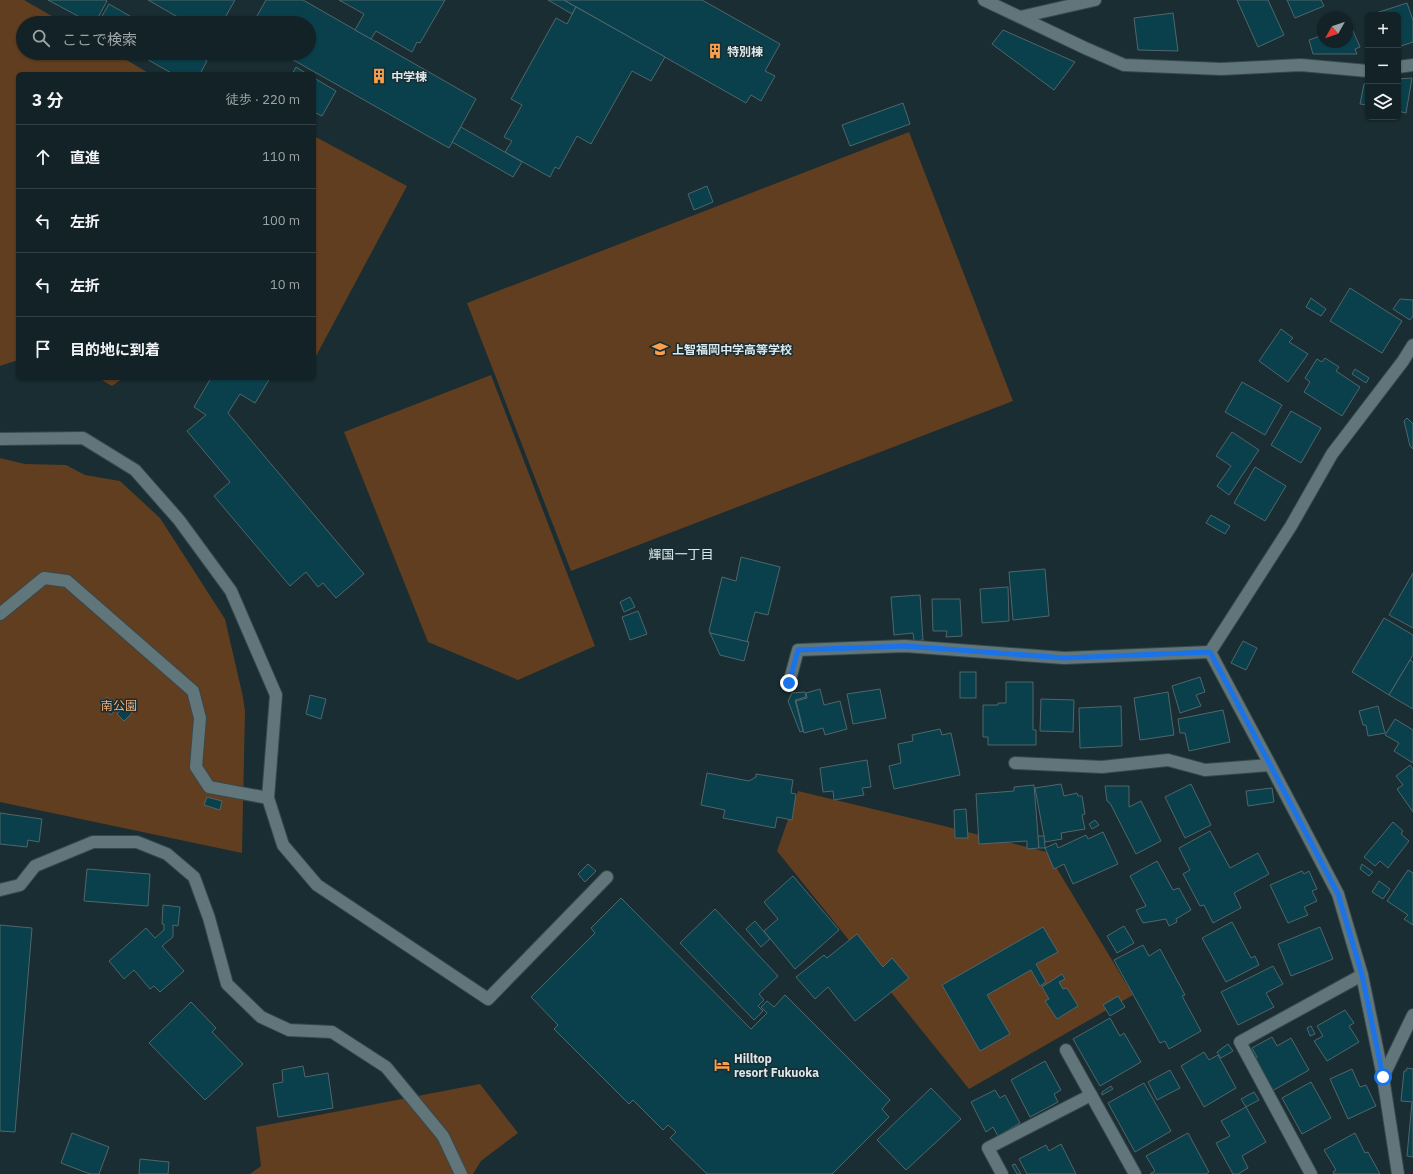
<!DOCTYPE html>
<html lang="ja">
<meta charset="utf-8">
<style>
body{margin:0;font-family:"IBM Plex Sans","Noto Sans JP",sans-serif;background:#1c2a2e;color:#f1f3f6}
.controls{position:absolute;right:12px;top:12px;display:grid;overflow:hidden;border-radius:6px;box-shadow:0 1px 3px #0004}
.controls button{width:36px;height:36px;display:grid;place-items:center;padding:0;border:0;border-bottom:1px solid #323f43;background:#132226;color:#f1f3f6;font:20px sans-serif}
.compass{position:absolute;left:1317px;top:12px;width:36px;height:36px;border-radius:50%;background:#132226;box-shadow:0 1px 3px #0004;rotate:230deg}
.stop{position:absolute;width:12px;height:12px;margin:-9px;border:3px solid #1a73e8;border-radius:50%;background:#fff}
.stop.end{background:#1a73e8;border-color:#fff;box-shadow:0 1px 4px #0008}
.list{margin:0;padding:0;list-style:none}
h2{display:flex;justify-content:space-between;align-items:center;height:52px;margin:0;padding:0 16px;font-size:17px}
h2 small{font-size:13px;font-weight:400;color:#9da4a7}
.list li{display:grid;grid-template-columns:26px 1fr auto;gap:12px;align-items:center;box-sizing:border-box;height:64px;padding:0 16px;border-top:1px solid #323f43}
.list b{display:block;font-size:15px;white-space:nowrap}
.list em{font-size:13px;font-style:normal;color:#9da4a7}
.icon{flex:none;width:22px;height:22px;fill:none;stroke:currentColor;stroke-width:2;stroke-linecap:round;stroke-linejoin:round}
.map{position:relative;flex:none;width:1413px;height:1174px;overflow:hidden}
.search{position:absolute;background:#132226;box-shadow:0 1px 3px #0004;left:16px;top:16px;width:300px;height:44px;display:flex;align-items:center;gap:10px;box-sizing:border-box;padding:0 14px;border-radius:22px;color:#9da4a7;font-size:15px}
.panel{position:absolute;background:#132226;box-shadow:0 1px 3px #0004;left:16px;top:72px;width:300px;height:308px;border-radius:6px}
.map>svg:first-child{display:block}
.green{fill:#613e1f}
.building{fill:#0a404b;stroke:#50666b}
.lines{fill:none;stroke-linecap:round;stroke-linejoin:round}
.lane-casing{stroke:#37484c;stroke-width:14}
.street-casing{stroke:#37484c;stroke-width:14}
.lane{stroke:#60767b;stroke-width:12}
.street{stroke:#60767b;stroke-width:12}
.route{stroke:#1a73e8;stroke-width:5}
.labels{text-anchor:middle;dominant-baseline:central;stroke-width:3;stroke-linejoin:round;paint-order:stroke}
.poi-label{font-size:12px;font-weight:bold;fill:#dce8eb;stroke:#192d32;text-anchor:start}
.park-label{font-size:12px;fill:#eeb07c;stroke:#192d32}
.neighbourhood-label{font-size:13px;fill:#dce8eb;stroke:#192d32}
</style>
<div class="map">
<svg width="1413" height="1174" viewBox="0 0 1413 1174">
<rect width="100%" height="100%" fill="#192d32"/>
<g class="green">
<polygon points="0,0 24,0 64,23 23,23 23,53 115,53 150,74 18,74 18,360 0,366"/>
<polygon points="909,132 1013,401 571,571 467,303"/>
<polygon points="314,136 407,186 315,358 314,358"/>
<polygon points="491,375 595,646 518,680 428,642 344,432"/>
<polygon points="98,378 123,378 112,386"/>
<polygon points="0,458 25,464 66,465 85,475 120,481 160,518 225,619 243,697 245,711 242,853 0,802"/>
<polygon points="798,791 944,826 1047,852 1133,995 969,1089 777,851"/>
<polygon points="480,1084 518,1133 481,1161 473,1174 250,1174 261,1166 256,1127"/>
</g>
<g class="building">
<polygon points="48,0 106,0 107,1 95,23 91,23"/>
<polygon points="148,0 235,0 222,23 188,23"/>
<polygon points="266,0 303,0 476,99 449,148 281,53 309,53 309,23 253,23"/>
<polygon points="339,0 445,0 420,43 417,42 412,52 376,31 371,39 355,30 364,14"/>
<polygon points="548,0 564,0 576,7 572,14"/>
<polygon points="564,0 702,0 780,44 765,71 775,76 761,101 751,95 746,103"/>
<polygon points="1237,0 1268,0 1284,35 1258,47"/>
<polygon points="1287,0 1321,0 1324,6 1295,18"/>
<polygon points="1407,3 1413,20 1413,42 1398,47 1398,15 1373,14"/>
<polygon points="109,4 142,23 144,20 149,23 98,23"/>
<polygon points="576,7 665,57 651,81 632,71 591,144 577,136 559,169 555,167 550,177 505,152 512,141 504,137 522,105 511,99 556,18 567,24"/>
<polygon points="1173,13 1178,51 1138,50 1134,18"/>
<polygon points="1350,24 1360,47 1355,49 1357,54 1313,54 1309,40 1323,35 1323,42 1347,42 1347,25"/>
<polygon points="1003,30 1075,62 1054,90 992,44"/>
<polygon points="136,53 194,53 207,61 200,74 173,74"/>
<polygon points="296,67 307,74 292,74"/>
<polygon points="314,78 336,91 322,116 314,112"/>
<polygon points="1412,78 1406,113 1398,111 1398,79"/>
<polygon points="1368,83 1368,105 1360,104 1364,84"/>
<polygon points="903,103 910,124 850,146 842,125"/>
<polygon points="461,127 522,162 513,177 452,142"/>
<polygon points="707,186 713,202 694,210 688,194"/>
<polygon points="1350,288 1402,321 1382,353 1330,321"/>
<polygon points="1311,298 1326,309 1321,316 1306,307"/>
<polygon points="1400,299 1413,300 1413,316 1410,320 1393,309"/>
<polygon points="1281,329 1293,338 1289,342 1308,354 1288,382 1259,361"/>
<polygon points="1325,358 1339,367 1336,371 1360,387 1342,416 1304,392 1310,382 1305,378 1317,359 1322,362"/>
<polygon points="1355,369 1369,378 1366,383 1352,374"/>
<polygon points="211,378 270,378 255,403 240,394 228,413 364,574 336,598 323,583 318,587 306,572 290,586 214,496 230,482 187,431 206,415 194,407"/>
<polygon points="1242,382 1282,405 1265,435 1225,412"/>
<polygon points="1291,411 1321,428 1301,463 1271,445"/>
<polygon points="1407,418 1413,424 1413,449 1410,446 1404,421"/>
<polygon points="1232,432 1259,450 1229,495 1217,486 1231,466 1216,456"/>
<polygon points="1255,467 1286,486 1265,521 1234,503"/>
<polygon points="1211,515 1230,526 1225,534 1206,523"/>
<polygon points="741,557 780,567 768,615 755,612 747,642 710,633 709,631 722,577 736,581"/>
<polygon points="1045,569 1049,616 1013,620 1009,572"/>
<polygon points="1413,573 1413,628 1389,615"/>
<polygon points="1008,587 1009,621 982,623 980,589"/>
<polygon points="920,595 923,640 914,641 913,633 894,635 891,597"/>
<polygon points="630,597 635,607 624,612 620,602"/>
<polygon points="932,599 960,599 962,636 946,637 947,631 933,631"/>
<polygon points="638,611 647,634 630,640 622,617"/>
<polygon points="1384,618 1413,635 1413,655 1389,695 1352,672"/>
<polygon points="710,633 749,642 744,661 720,655"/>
<polygon points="1243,641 1257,648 1246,670 1231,663"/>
<polygon points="1410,660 1413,662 1413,709 1389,695"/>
<rect x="960" y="672" width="16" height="26"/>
<polygon points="1200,677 1205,692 1196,695 1201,706 1180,713 1172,686"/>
<polygon points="1006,682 1033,682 1033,730 1036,730 1036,745 988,745 988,737 983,737 983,705 998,705 998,703 1006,703"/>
<polygon points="820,689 824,705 840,701 847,729 825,735 823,728 804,733 796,701 807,698 806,693"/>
<polygon points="880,689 886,718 853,724 847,694"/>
<polygon points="805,692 806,697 795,700 803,731 800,732 788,701 792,693"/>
<polygon points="1168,692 1174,735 1140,740 1134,698"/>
<polygon points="310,695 326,699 321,719 306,714"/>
<polygon points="107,697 118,707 111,715 100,705"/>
<polygon points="1041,699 1074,700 1073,732 1040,731"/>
<polygon points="124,706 132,713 124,721 117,714"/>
<polygon points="1121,706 1122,746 1080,748 1079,708"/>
<polygon points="1378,706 1385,733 1368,736 1366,725 1363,725 1359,711"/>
<polygon points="1223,710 1230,742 1189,751 1185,733 1180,733 1178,719"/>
<polygon points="1395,719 1413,730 1413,763 1394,751 1399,743 1385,735"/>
<polygon points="940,729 942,735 951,733 960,775 894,789 889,766 901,763 898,744 913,741 912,735"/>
<polygon points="867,760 871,787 862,788 864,795 834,800 833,791 823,792 820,768"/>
<polygon points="1410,765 1413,769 1413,812 1397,789 1403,785 1396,776"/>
<polygon points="707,773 749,781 756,777 756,774 793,780 791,793 796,794 792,820 777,817 775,828 723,818 725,810 701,805"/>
<polygon points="1061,784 1064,796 1077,793 1078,796 1082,796 1085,814 1082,815 1085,829 1061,833 1062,839 1045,842 1035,788"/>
<polygon points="1191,784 1211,825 1185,838 1165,797"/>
<polygon points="1034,785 1039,848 1027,849 1027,841 979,844 976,794 1014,791 1014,787"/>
<polygon points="1105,786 1129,786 1129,807 1141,801 1161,841 1136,854 1110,803 1107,801"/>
<polygon points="1272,788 1274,802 1248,806 1246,791"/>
<polygon points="207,797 222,801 220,810 204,805"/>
<polygon points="966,809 968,838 955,838 954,810"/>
<polygon points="0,813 42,819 39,842 28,840 27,847 0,844"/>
<polygon points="1095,820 1099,825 1092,829 1089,824"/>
<polygon points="1393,822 1403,831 1401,834 1409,841 1388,868 1380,861 1375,866 1364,857"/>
<polygon points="1210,831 1230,868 1258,853 1269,874 1234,893 1241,908 1213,923 1204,905 1200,906 1183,874 1190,870 1179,848"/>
<polygon points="1103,832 1118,864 1073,884 1064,864 1054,869 1045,848 1056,843 1058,848 1086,835 1088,839"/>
<polygon points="1038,836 1044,836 1045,848 1039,848"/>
<polygon points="1157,861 1173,890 1179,888 1191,910 1176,919 1177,922 1169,926 1166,919 1143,923 1136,910 1146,906 1130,876"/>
<polygon points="588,864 596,871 585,882 578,874"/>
<polygon points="1362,864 1373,872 1369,876 1360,869"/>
<polygon points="87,869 150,874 148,906 84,901"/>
<polygon points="1408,870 1413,873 1413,925 1404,919 1408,915 1387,901"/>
<polygon points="1302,871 1304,874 1309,871 1317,889 1312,891 1317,901 1304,907 1308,915 1288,923 1270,885"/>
<polygon points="793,876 839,930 795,969 764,931 778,919 764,902"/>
<polygon points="1379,881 1390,889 1383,899 1372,892"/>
<polygon points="621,898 751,1029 767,1013 761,1007 767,1001 774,1007 785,995 890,1100 882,1109 889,1117 832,1174 707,1174 670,1138 676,1132 668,1125 663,1130 633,1100 629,1104 554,1029 558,1025 531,997 595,933 591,928"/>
<polygon points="163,905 180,907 178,926 173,925 173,937 162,946 184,971 160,992 154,986 150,989 134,970 124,979 109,961 146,928 155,938 164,930 164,924 162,924"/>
<polygon points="715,909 778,976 759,994 764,1000 758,1006 763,1011 754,1020 680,943"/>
<polygon points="755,921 770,939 761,947 746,929"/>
<polygon points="1232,922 1251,958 1255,956 1259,965 1226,982 1202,938"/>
<polygon points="0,925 32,928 15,1132 0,1131"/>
<polygon points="1124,926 1134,943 1117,953 1107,936"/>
<polygon points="1043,927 1058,952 1036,964 1046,982 1040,986 1031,970 987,995 1010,1034 980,1051 942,985"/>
<polygon points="1320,927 1333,959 1291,976 1278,944"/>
<polygon points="857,934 883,967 892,958 909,978 855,1021 828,987 815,999 796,977 824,955 827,958"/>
<polygon points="1143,945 1149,956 1160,949 1185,995 1182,996 1201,1031 1169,1049 1165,1041 1160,1043 1114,960"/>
<polygon points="1273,966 1283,984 1266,993 1274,1007 1238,1025 1221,992"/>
<polygon points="1062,974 1065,979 1059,982 1063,989 1067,988 1078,1006 1057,1019 1045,1001 1049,999 1042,987"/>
<polygon points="1118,996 1125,1007 1110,1016 1103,1005"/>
<polygon points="191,1002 216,1028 212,1032 243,1064 205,1100 149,1043"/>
<polygon points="1345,1010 1354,1023 1349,1026 1359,1042 1327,1061 1314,1041 1323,1036 1317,1026"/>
<polygon points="1110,1018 1120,1036 1124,1033 1141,1062 1100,1086 1073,1039"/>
<polygon points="1311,1026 1315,1034 1310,1036 1307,1028"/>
<polygon points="1272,1037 1277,1046 1291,1038 1309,1070 1272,1091 1254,1059 1257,1057 1252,1048"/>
<polygon points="1228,1044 1233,1051 1221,1058 1217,1052"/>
<polygon points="1204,1052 1209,1060 1218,1055 1236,1088 1204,1107 1181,1066"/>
<polygon points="1045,1061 1061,1090 1054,1094 1058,1102 1030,1117 1011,1080"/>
<polygon points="303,1066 305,1077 328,1073 333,1108 278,1117 273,1084 283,1082 282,1070"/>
<polygon points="1407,1068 1413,1069 1413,1157 1407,1156 1412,1102 1401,1101 1404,1071 1406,1071"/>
<polygon points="1352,1069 1360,1087 1366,1085 1376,1106 1348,1119 1330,1079"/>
<polygon points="1170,1070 1180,1088 1157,1100 1148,1082"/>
<polygon points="1311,1082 1331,1118 1302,1134 1282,1098"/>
<polygon points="1144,1083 1171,1131 1135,1152 1108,1103"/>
<polygon points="1111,1086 1113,1089 1102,1095 1102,1092"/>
<polygon points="931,1088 961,1119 906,1170 877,1140"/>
<polygon points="995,1090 1000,1098 1005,1095 1020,1123 998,1136 993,1127 986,1132 971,1102"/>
<polygon points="1254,1092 1259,1100 1246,1107 1241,1099"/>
<polygon points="1246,1107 1266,1142 1242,1156 1248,1168 1238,1174 1233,1174 1216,1143 1230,1136 1221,1121"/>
<polygon points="72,1133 109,1147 99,1174 90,1174 61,1163"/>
<polygon points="1188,1133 1209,1172 1206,1174 1150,1174 1155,1171 1146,1156"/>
<polygon points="1355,1133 1365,1153 1368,1152 1380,1174 1334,1174 1333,1172 1336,1170 1324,1150"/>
<polygon points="1061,1144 1076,1174 1027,1174 1019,1159 1046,1145 1049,1151"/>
<polygon points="140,1159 169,1162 168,1174 139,1174"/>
<polygon points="1015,1164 1021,1174 1017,1174 1012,1165"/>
</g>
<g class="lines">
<defs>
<polyline id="lane" points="0,614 44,578 67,581 193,691 200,718 196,767 209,787 268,798"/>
<g id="street">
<polyline points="984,0 1085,48 1124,65 1221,69 1301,65 1368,71"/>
<polyline points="1020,17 1095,0"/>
<polyline points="1398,67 1413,65"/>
<polyline points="0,439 83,438 135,470 179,520 231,591 276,695 268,798 283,845 317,885 488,999 607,877"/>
<polyline points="789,683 798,650 905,646 1064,658 1210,652"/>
<polyline points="1015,763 1102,767 1168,760 1205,770 1270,765"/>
<polyline points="0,890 20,885 35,866 93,842 137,842 167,854 194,877 209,918 227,984 261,1017 289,1030 332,1032 386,1067 443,1136 461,1174"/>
<polyline points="1066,1050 1135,1174"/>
<polyline points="1383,1077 1362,975 1338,894 1266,757 1210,652 1291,526 1332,454 1403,361 1413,345"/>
<polyline points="1002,1174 988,1148 1091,1095"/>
<polyline points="1311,1174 1240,1042 1362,975"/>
<polyline points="1398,1174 1383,1077 1413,1015"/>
</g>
</defs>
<use href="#lane" class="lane-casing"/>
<use href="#street" class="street-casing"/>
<use href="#lane" class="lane"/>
<use href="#street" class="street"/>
</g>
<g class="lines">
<polyline class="route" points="789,683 798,650 905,646 1064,658 1210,652 1266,757 1338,894 1362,975 1383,1077"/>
</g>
<defs>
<symbol id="building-bare" viewBox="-9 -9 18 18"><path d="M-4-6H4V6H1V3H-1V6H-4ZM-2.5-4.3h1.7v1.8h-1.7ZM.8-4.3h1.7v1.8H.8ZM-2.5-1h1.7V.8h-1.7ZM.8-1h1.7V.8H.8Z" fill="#f9a04d" stroke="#192d32" stroke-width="2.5" paint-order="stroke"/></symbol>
<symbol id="school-bare" viewBox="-9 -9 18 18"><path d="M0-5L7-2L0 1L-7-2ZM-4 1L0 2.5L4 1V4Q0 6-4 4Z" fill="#f9a04d" stroke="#192d32" stroke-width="2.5" paint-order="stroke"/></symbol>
<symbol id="hotel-bare" viewBox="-9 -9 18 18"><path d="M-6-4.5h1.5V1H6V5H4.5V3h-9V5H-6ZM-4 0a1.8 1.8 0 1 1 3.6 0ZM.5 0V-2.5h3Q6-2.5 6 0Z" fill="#f9a04d" stroke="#192d32" stroke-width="2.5" paint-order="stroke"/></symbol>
</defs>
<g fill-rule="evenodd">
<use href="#building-bare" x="704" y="40" width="22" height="22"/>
<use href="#building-bare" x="368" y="65" width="22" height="22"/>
<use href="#school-bare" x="649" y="338" width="22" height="22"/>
<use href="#hotel-bare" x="711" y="1054" width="22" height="22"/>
</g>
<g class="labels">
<g class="poi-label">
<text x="727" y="51">特別棟</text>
<text x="391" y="76">中学棟</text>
<text x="672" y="349">上智福岡中学高等学校</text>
<text x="734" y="1058">Hilltop<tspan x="734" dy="14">resort Fukuoka</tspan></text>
</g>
<g class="park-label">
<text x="119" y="705">南公園</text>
</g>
<g class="neighbourhood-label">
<text x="681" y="554">輝国一丁目</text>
</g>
</g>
</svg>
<div class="controls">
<button>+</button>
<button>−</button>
<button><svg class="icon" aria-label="layers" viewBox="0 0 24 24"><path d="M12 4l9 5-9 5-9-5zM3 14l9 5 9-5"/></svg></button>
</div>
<svg class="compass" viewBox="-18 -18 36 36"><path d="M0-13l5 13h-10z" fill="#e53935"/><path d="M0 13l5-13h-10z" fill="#9da4a7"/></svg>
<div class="stop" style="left:1383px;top:1077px"></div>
<div class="stop end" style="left:789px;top:683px"></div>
<div class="search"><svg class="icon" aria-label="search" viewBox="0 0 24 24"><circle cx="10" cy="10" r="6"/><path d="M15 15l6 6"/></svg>ここで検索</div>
<section class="panel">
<h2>3 分<small>徒歩 · 220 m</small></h2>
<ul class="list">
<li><svg class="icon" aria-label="ahead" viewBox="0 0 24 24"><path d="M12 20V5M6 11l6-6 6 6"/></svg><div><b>直進</b></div><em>110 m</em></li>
<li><svg class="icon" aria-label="left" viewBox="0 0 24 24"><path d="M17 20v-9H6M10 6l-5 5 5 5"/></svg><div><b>左折</b></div><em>100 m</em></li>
<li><svg class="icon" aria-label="left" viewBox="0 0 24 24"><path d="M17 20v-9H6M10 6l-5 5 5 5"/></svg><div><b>左折</b></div><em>10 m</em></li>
<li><svg class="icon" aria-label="arrive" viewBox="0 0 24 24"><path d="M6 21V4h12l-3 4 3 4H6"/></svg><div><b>目的地に到着</b></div></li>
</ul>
</section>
</div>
